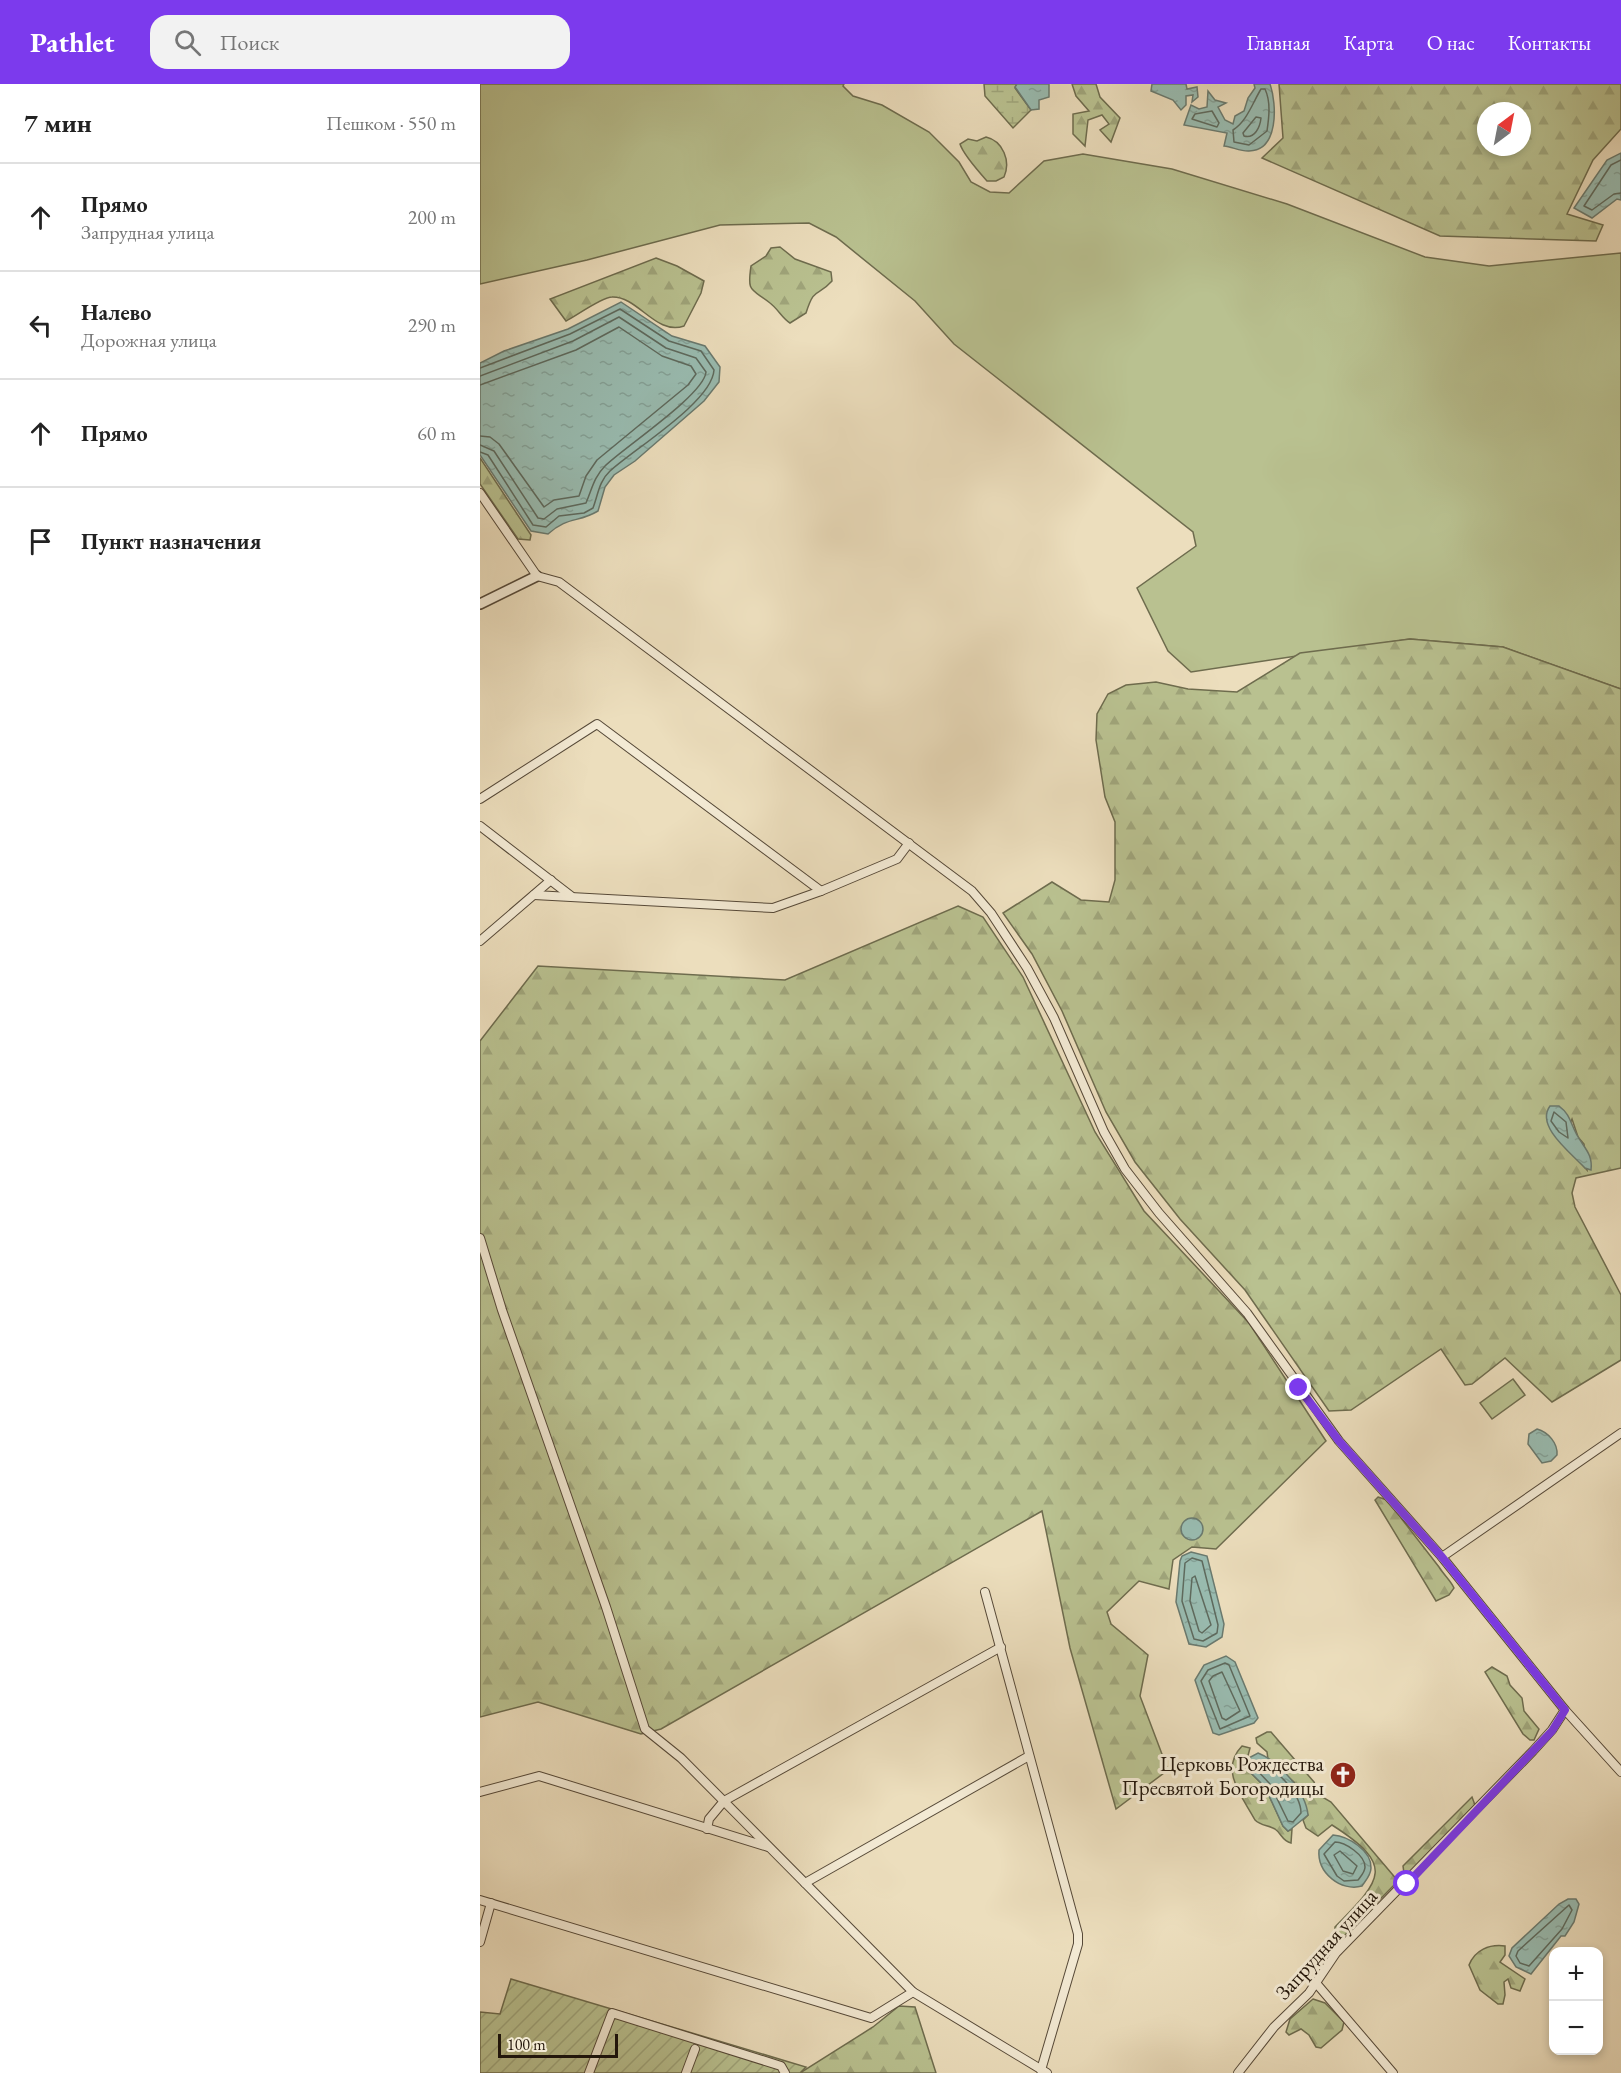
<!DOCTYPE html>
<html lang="ru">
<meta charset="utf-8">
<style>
body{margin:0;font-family:"EB Garamond",serif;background:#f2f2f2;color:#222}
.controls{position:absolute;right:18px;bottom:18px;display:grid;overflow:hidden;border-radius:12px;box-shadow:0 3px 9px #0003}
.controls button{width:54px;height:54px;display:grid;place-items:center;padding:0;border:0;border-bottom:2px solid #e0e0e0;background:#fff;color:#222;font:30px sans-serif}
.compass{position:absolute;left:997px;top:18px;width:54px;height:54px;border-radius:50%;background:#fff;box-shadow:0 3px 9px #0003;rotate:32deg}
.scale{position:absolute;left:18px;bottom:15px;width:120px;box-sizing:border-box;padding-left:6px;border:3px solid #24170b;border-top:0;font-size:16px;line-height:21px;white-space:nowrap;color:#24170b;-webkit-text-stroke:4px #f3ead4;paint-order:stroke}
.stop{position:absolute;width:18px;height:18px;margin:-14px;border:4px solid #7c3aed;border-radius:50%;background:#fff}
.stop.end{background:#7c3aed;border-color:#fff;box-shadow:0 2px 6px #0008}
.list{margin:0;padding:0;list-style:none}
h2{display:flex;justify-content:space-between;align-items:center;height:78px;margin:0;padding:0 24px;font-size:26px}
h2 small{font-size:20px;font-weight:400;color:#767676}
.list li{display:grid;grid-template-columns:39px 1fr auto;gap:18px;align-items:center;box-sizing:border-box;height:108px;padding:0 24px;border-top:2px solid #e0e0e0}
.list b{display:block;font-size:22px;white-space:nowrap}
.list p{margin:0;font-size:20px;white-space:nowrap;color:#767676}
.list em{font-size:20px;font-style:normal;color:#767676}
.icon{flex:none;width:33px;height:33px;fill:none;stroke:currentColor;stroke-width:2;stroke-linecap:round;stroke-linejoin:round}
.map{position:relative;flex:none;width:1141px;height:1989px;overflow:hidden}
header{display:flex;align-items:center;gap:36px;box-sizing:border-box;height:84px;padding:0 30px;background:#7c3aed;color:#fff}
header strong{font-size:28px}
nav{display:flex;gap:33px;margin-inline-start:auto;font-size:21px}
.search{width:420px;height:54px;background:#f2f2f2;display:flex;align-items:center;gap:15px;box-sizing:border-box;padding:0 21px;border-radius:18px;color:#767676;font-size:22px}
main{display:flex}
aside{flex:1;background:#fff}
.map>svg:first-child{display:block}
.grass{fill:#b9c190;stroke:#6e6c4e;stroke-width:1.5}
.forest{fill:url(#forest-firs);stroke:#6e6c4e;stroke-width:1.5;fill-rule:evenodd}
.wetland{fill:url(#wetland-marsh);stroke:#6e6c4e;stroke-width:1.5}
.garden{fill:url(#garden-furrows);stroke:#6e6c4e;stroke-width:1.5}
.water{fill:url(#water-ripples);stroke:#6a7a6f;stroke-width:1.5}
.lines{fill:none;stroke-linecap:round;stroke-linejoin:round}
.shore{stroke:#5e6a5e;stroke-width:1.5}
.minor-casing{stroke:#564938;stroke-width:10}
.tertiary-casing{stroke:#564938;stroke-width:12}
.minor{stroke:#f3ead4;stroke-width:8}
.tertiary{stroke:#f3ead4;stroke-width:9}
.route{stroke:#7c3aed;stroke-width:8}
.labels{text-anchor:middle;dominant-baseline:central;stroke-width:6;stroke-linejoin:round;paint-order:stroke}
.poi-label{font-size:21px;fill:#24170b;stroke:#f3ead4;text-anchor:end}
.street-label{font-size:21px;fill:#24170b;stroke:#f3ead4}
</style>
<header>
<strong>Pathlet</strong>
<div class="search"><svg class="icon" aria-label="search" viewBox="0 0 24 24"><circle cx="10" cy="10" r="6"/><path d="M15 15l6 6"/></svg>Поиск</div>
<nav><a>Главная</a><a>Карта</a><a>О нас</a><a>Контакты</a></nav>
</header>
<main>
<aside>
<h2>7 мин<small>Пешком · 550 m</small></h2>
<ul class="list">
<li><svg class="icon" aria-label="ahead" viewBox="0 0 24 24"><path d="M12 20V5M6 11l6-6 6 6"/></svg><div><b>Прямо</b><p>Запрудная улица</p></div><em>200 m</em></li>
<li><svg class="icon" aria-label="left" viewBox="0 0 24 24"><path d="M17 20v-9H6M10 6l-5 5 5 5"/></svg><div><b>Налево</b><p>Дорожная улица</p></div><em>290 m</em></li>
<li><svg class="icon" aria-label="ahead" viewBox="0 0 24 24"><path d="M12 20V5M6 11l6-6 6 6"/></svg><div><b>Прямо</b></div><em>60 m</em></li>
<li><svg class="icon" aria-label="arrive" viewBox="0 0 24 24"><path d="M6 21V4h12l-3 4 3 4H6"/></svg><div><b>Пункт назначения</b></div></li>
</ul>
</aside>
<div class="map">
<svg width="1141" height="1989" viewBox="0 0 1141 1989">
<defs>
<pattern id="forest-firs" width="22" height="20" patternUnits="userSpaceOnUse" patternTransform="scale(1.5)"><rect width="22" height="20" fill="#b9c190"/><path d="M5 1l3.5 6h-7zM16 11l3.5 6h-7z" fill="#9fa57b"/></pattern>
<pattern id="wetland-marsh" width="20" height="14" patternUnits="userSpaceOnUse" patternTransform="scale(1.5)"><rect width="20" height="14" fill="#b9c190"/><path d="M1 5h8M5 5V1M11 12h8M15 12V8" fill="none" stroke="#9fa57b"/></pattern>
<pattern id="garden-furrows" width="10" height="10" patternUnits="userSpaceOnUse" patternTransform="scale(1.5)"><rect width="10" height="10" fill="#b9c190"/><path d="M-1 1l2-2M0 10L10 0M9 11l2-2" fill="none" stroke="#9fa57b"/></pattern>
<pattern id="water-ripples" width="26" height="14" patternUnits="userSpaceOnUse" patternTransform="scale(1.5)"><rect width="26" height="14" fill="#99bcb1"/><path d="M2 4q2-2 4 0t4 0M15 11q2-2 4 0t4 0" fill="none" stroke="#84a197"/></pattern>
</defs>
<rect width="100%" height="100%" fill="#ecdebd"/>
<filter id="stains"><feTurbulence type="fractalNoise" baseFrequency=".00333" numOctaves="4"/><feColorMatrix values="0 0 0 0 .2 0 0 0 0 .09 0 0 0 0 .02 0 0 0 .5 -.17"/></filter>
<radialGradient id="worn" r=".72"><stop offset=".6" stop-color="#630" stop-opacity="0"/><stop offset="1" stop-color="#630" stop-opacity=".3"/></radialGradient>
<g class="grass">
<polygon points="0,0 364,0 363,2 373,12 402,21 449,48 479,78 491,98 510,108 529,109 564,77 603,70 692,85 807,120 945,173 1009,182 1141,169 1141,605 1023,563 930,555 711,588 688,567 657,504 716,462 713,448 474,260 435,217 356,153 329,139 240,141 107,176 0,200"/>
<polygon points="1033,1295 1045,1311 1012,1335 1000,1319"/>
</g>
<g class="forest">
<polygon points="592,0 616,0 620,13 640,34 631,58 620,46 629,40 622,31 608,36 605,62 593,50 593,30 609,27 596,12"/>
<path d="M799,0H1141V45L1113,76L1087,130L1123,141L1116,157L960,152L782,74L803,54ZM1006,27H1042V63H1006Z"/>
<path d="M506,53C523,57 531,77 524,93L516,97H507C499,88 483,70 480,60L488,55L497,57Z"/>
<path d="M300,163L315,175L351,188L352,197C337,214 335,201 326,229L310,239C302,234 298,225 290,219C271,204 267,209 271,182L286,172L291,164Z"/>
<path d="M176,174L197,182L224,197L221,209L204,242C176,252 158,212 132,213C122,213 96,232 86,237L70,215Z"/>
<polygon points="0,374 51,451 50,456 38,455 0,400"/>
<path d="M930,555L1023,563L1141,605V1084L1096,1094L1092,1109L1095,1123L1141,1211V1276L1072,1318L1025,1274L992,1300L985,1301L961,1265L871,1326L849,1327L765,1206L700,1135L655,1078L626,1028L582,927L552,870L523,829L572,798L601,816L629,818L635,796V738L625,713L616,656L617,630L628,610L646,601L676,598L708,605L757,608L820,569ZM1092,1035L1098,1053L1104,1060L1107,1086L1082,1058Z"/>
<polygon points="478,822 503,833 543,893 615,1048 664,1127 769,1239 846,1357 736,1465 712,1463 693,1476 689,1505 659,1497 627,1528 631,1540 668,1571 660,1612 688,1686 636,1725 590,1564 562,1427 181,1645 161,1650 58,1618 0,1633 0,957 58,882 305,896"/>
<path d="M898,1413L907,1416L959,1483C964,1491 971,1497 974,1504L969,1511L956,1517L895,1416Z"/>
<polygon points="1012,1583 1027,1592 1030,1601 1042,1614 1044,1627 1059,1645 1054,1656 1050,1656 1043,1650 1005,1588"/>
<path d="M787,1648H791L834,1698L839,1711L851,1718L918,1797L863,1853L855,1851V1843C902,1795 916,1782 852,1741L838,1752L826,1744L823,1736L828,1731L814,1698L788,1675L787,1668L777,1659L776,1654Z"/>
<path d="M762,1662L770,1664L765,1683L785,1703L803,1742L808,1747L812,1745L811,1759C802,1757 802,1750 795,1745C788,1741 781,1742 775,1736C762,1712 739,1686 762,1662Z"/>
<polygon points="992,1713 995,1721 928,1791 924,1789 923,1782"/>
<path d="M1025,1862V1871L1020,1878L1045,1895L1040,1907L1031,1904L1028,1895L1024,1898L1025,1911L1023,1920H1018L1000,1906L989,1881C995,1866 1009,1860 1025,1862Z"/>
<polygon points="833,1915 845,1919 864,1938 862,1946 841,1964 836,1963 829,1951 821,1945 809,1951 806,1948 810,1935"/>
<polygon points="419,1922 435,1923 456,1989 320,1989 393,1943"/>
</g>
<polygon class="wetland" points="504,0 537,0 535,4 551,26 533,44 505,12"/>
<polygon class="garden" points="31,1895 326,1983 320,1989 0,1989 0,1928 20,1930"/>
<g class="water">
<polygon points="537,0 569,0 569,13 559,16 559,25 551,26 535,3"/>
<polygon points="672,0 706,0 707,5 717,3 718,13 712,18 713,11 706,12 706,21 701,26 693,16 671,7"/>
<path d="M774,0H790C797,20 799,68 768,67C760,67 752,63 744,62L747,49L704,41L711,21L719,25L727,23L728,7L735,16L746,19L738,23L745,36L753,40L755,32L764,27L768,14L775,4Z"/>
<polygon points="1141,69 1141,116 1137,115 1112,134 1094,124 1127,76"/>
<path d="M141,218L192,252L225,262L240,283L239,298L224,317L155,377L134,391L125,403L118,427C98,439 88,432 68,450L51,447L0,371V279L24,267L88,245Z"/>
<path d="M1070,1022H1079C1091,1031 1090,1039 1097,1051C1104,1064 1113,1070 1111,1086L1105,1084C1091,1069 1055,1042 1070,1022Z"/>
<path d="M1057,1345C1068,1348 1078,1359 1077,1371L1071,1377L1062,1379L1048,1360L1049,1350Z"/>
<circle cx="712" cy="1445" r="11"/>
<polygon points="711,1468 727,1472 744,1540 742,1553 726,1563 709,1560 696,1518 700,1477 702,1472"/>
<polygon points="746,1572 755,1578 778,1634 774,1639 739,1651 733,1649 715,1596 724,1581"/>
<path d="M778,1669C799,1677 826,1708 828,1731L811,1745L808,1747L803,1742L785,1703L765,1683V1676Z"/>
<path d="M853,1751C868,1752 892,1767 891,1784C891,1791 886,1796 882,1802C861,1808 837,1789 839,1766Z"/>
<polygon points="1088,1815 1096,1815 1099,1820 1094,1838 1085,1852 1081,1852 1051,1890 1036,1883 1029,1872 1032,1864 1079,1820"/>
</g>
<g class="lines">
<g class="shore">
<path d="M781,5H785C791,18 789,33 787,47L769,61L754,58L753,46C767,37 772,20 781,5Z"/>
<polygon points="732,27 739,39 737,43 712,35 715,30"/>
<path d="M776,33L781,34C780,43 775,55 764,52L763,49Z"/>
<polyline points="1141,76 1131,81 1104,122 1112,126 1134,110 1141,109"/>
<path d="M0,284L90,250L140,225L189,257L221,267L234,286C232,318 154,365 130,387C119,397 118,411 113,424L104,429L79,432L66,443L53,441L8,371L0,368"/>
<path d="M0,292L93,257L139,233L186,264L216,274L226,288C224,311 143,364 125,382C114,393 112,405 106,419L77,425L64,435L58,434L14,367L0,361"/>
<polyline points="0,301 96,266 139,243 182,272 211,282 216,290 208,301 117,376 106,392 99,412 74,416 64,423 19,360 10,353 0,352"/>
<polygon points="1074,1028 1086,1038 1088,1054 1079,1048 1071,1037"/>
<polygon points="712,1474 722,1477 738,1541 737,1549 723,1557 714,1555 702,1517 705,1479"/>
<polygon points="715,1492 731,1541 722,1549 719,1547 710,1517 712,1494"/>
<polygon points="745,1579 749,1581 770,1632 740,1645 721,1597 728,1586"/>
<polygon points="742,1588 760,1627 746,1636 742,1634 729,1597 733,1592"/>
<path d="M778,1676C795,1684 821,1709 821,1729L813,1738L808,1737L790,1700L773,1682Z"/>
<path d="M855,1758C865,1758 885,1771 885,1783C885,1788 881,1792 878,1796L864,1797L857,1792L844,1770Z"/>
<polygon points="860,1767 877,1782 873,1790 863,1787 854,1771"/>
<polygon points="1089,1821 1092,1826 1082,1845 1049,1882 1040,1879 1036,1872 1038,1867"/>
</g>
<defs>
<g id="minor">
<polyline points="0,409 57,492 79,498 492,807 511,829 547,884 574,934 624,1048 645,1085 679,1129 767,1229 859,1357 962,1473 1085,1626 1141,1688"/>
<polyline points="0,715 117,640 341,807 293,824 54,811"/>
<polyline points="0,742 91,812"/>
<polyline points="341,807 417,775 429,759"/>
<polyline points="0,857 71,796"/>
<polyline points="0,1154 22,1226 126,1523 165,1645 201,1674 433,1908 567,1989"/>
<polyline points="962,1473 1141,1349"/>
<polyline points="505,1508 598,1850 598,1860 561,1986"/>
<polyline points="0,1708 59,1692 288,1763"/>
<polyline points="227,1745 229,1735 244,1717 521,1563"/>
<polyline points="325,1799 549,1672"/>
<polyline points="0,1816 391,1934 433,1908"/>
<polyline points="0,1858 11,1819"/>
<polyline points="836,1899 913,1989"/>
<polyline points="109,1989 132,1929 301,1982 305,1989"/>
<polyline points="206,1989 215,1965"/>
<polyline points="758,1989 794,1943 829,1909 856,1869 1053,1667 1072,1646 1085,1626"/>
</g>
<polyline id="tertiary" points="0,520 57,492"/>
</defs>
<use href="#minor" class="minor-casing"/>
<use href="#tertiary" class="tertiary-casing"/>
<use href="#minor" class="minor"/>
<use href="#tertiary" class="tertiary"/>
</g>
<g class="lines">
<polyline class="route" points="819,1304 859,1357 962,1473 1085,1626 1072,1647 927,1800"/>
</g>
<defs>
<symbol id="church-disc" viewBox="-11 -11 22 22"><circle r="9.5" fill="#8f2418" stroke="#f3ead4"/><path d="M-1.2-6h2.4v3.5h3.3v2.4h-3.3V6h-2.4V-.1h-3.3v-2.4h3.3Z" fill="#fff"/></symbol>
</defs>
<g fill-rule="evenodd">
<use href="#church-disc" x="848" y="1676" width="30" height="30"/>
</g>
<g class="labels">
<g class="poi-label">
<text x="844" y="1679">Церковь Рождества<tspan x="844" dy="24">Пресвятой Богородицы</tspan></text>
</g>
<g class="street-label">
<text transform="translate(846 1860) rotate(-48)">Запрудная улица</text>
</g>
</g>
<rect width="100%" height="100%" filter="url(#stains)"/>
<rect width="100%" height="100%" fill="url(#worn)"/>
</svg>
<div class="controls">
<button>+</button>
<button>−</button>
</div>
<svg class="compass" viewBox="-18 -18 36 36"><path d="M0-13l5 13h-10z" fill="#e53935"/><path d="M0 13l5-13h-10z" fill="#767676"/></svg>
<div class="scale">100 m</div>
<div class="stop" style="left:927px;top:1800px"></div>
<div class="stop end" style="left:819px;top:1304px"></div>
</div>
</main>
